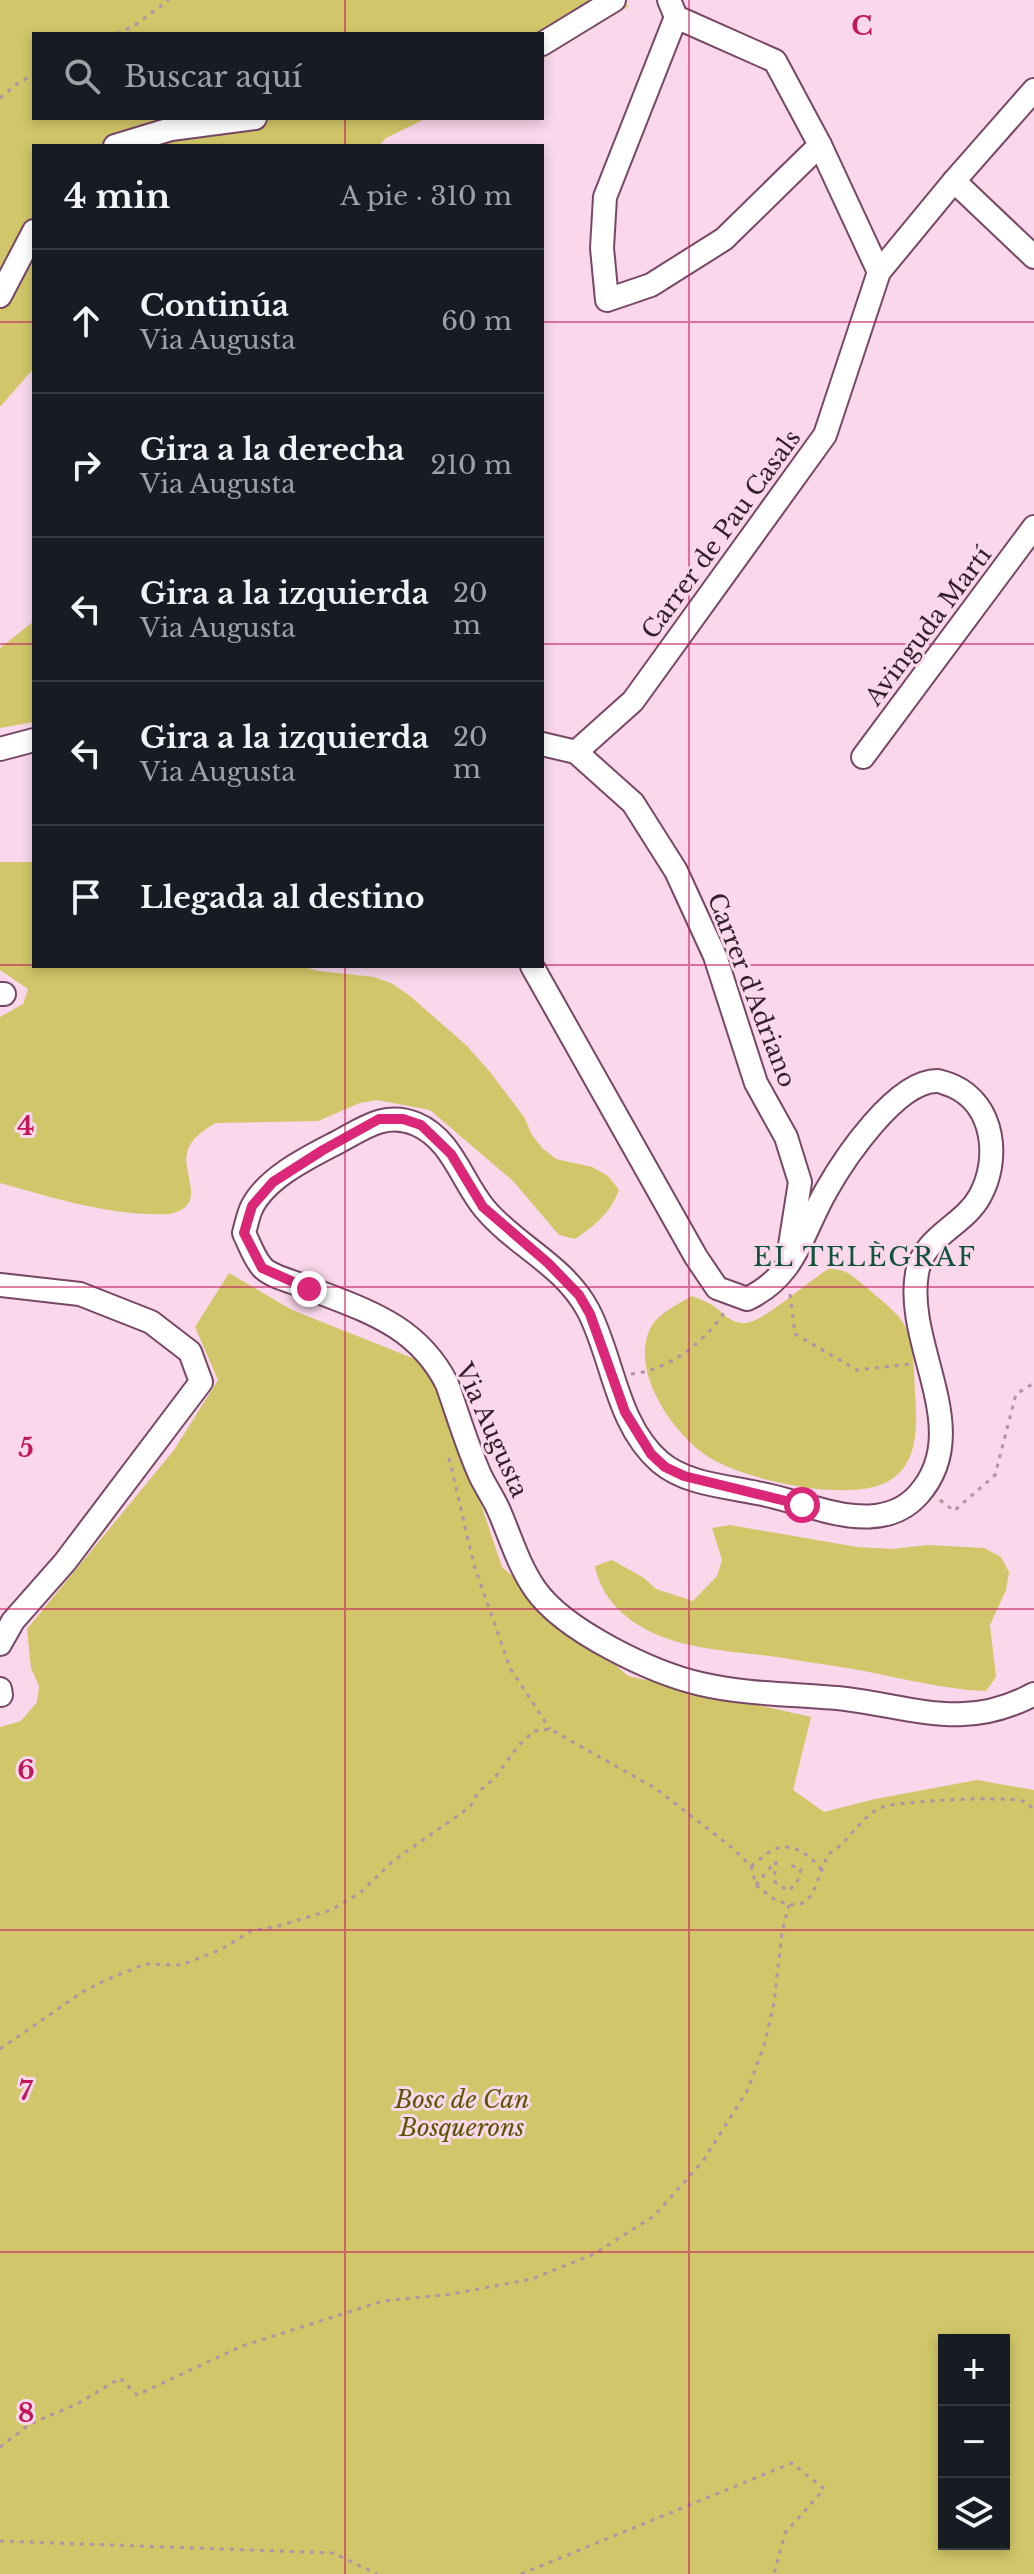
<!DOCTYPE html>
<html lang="es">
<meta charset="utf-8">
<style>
body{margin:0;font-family:"Libre Baskerville",serif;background:#20242c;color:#f1f3f6}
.controls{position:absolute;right:24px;bottom:24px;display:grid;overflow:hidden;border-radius:0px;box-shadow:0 4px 12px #0003}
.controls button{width:72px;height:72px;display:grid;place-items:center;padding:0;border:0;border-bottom:2px solid #363941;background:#171b24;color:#f1f3f6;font:40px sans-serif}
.stop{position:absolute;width:24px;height:24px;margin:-18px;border:6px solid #db2777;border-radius:50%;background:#fff}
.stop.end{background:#db2777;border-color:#fff;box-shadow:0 2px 8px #0008}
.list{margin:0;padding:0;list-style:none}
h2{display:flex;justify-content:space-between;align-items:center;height:104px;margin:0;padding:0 32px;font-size:34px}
h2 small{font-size:26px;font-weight:400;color:#9ea1a6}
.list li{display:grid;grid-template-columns:52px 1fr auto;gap:24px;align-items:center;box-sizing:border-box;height:144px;padding:0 32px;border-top:2px solid #363941}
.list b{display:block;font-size:30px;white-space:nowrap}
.list p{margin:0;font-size:26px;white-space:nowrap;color:#9ea1a6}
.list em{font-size:26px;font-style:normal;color:#9ea1a6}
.icon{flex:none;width:44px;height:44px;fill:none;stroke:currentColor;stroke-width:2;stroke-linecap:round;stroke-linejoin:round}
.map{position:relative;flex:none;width:1034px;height:2574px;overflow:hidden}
.search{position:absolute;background:#171b24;box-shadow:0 4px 12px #0003;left:32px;top:32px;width:512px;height:88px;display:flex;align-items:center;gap:20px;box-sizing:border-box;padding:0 28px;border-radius:0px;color:#9ea1a6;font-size:30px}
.panel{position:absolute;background:#171b24;box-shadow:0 4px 12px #0003;left:32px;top:144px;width:512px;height:824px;border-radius:0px}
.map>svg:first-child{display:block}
.green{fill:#d1c669;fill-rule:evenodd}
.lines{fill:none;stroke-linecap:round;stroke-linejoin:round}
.minor-casing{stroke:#774765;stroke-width:26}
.path{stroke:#b294a5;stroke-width:3;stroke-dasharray:4 6;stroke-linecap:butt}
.minor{stroke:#fff;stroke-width:22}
.route{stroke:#db2777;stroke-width:10}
.grid{fill:none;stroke:#c2185b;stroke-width:2;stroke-opacity:0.55}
.labels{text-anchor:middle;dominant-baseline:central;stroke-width:6;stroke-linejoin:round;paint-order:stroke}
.street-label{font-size:24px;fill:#341f2c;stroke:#fad7eb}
.park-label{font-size:24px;font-style:italic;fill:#5d5503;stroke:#fad7eb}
.neighbourhood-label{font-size:26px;letter-spacing:2px;fill:#0e543a;stroke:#fad7eb}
.grid-label{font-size:26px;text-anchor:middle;font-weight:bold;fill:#c2185b;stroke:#fad7eb;stroke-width:6;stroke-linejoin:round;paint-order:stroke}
</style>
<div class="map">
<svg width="1034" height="2574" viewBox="0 0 1034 2574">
<rect width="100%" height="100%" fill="#fad7eb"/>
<g class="green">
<polygon points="0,0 618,0 629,6 542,59 542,34 34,34 34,118 427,118 386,138 379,146 34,146 34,368 0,407"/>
<polygon points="34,621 34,722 0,728 0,648"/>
<path d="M0,862H34V966H300L319,971L374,977L393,984L410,996L466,1045L490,1072L524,1117L532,1135L542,1148L556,1159L592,1167L608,1176L619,1190C610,1213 595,1226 575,1239L559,1235L513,1181L430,1110L377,1100L360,1103L318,1121L216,1123C205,1129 193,1137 188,1149C179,1172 210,1205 170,1214C113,1217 54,1198 0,1183V1017L23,1004L28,989L0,970Z"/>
<path d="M830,1268C835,1270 843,1270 848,1273C856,1278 898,1313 902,1321C914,1341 914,1369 915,1392C917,1424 920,1466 885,1483C845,1502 740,1480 704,1454C672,1431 630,1371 650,1329C656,1315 678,1304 692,1296C699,1299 708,1302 715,1307C724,1314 729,1321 741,1323C758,1328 810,1279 830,1268Z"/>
<path d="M229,1273L292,1310L435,1367L502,1567L628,1676L811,1717L793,1790L824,1812L875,1799L977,1780L1034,1790V2574H0V1727L21,1721L37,1702L39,1686L31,1668L27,1629L174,1450L218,1380L195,1327ZM944,2340H1004V2544H944Z"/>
<path d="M730,1525L857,1547L892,1549L928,1545L984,1548L1001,1557L1009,1572L1006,1590L990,1625L996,1677L986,1691C934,1689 885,1673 834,1666C810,1663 786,1658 761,1655C726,1651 686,1648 653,1633C624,1619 601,1598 595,1566L612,1560L644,1578L656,1589L693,1601L717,1576L722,1560L712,1528Z"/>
</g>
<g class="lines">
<defs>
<g id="minor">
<polyline points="669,0 676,17 775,61 820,145 879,272"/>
<polyline points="676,17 605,197 602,248 607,300 651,285 724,239 820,145"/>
<polyline points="542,44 614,0"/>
<polyline points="115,146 171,129 255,118"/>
<polyline points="954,181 1034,257"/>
<polyline points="0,296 34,231"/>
<polyline points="542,744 576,752 633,803 676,871 715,956 756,1083 786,1137 800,1182 788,1258"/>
<polyline points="0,749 34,740"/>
<polyline points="576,752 633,701 825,435 879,272 954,181 1034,90"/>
<polyline points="863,757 1034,527"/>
<path d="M532,966L696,1257L717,1288L747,1299C796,1276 802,1233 826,1191C844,1159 896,1081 937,1081C941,1081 950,1085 953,1086C995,1105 1000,1160 980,1196C964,1226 923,1236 917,1273C904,1346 976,1431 918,1495C891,1525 849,1518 815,1508C795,1503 776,1496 757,1493C725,1486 686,1484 660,1462C616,1424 613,1357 588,1310C564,1265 516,1246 485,1209C462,1182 452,1139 416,1124C386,1111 364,1128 338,1142C309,1157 265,1178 251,1209C248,1216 246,1226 244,1233C249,1243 254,1258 262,1267C270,1276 290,1281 301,1285C360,1309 416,1322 447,1384C458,1415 467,1446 480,1475C486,1488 495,1500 500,1513C511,1539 519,1566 535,1589C564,1631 653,1673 701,1684C748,1695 798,1694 846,1699C916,1708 966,1731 1034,1694"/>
<polyline points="0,994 4,994"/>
<polyline points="0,1285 80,1294 151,1322 190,1352 201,1382 65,1562 13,1621 0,1644"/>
<polyline points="0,1689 1,1695"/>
</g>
</defs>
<use href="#minor" class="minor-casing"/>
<g class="path">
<polyline points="117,34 135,25 169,0"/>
<polyline points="0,98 19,82 34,75"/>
<polyline points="790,1294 795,1334 857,1370 910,1364"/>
<path d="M631,1374C668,1371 706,1341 725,1311"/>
<polyline points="449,1458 474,1565 510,1668 550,1729"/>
<polyline points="940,1500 954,1511 995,1475 1016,1394 1034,1383"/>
<polyline points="776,1861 774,1881 788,1891 797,1883 801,1869 790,1865 788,1868"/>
<path d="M751,1866C759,1861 769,1850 778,1848C796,1843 812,1858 822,1870"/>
<polyline points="756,1885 774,1863"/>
<path d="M0,2049L84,1991L106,1980L145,1964L181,1965L220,1950L251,1931L278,1926L331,1910L360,1893L393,1861L470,1807L479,1791L494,1779L518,1746L534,1731L550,1729L655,1788L730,1846L751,1866L756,1885L772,1898L789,1905L801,1904L812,1895L828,1854C849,1844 859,1816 883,1807C899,1801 1012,1795 1025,1802C1029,1804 1031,1807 1034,1810"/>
<polyline points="0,2447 30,2424 79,2403 120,2378 137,2395 242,2346 383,2301 452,2294 532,2279 594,2254 654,2216 703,2161 747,2091 764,2046 774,2003 782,1932 789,1905"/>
<polyline points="0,2541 333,2553 377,2574"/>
<polyline points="521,2574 792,2463 824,2489 785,2533 774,2574"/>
</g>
<use href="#minor" class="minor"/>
</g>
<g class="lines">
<polyline class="route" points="309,1289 262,1268 244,1233 252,1206 273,1182 323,1150 379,1119 403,1119 421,1125 451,1154 483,1207 548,1263 579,1295 590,1314 625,1412 651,1454 665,1467 684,1476 802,1505"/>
</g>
<path class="grid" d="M345,0V34M689,0V2574M345,118V146M0,322H34M542,322H1034M0,644H34M542,644H1034M0,965H34M542,965H1034M345,966V2574M0,1287H1034M0,1609H1034M0,1930H1034M0,2252H1034"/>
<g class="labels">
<g class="street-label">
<text transform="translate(721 534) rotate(-54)">Carrer de Pau Casals</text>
<text transform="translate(928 626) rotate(-53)">Avinguda Martí</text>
<text transform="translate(752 990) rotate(69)">Carrer d'Adriano</text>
<text transform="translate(492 1430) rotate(66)">Via Augusta</text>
</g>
<g class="park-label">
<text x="462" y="2099">Bosc de Can<tspan x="462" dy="28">Bosquerons</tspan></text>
</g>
<g class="neighbourhood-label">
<text x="865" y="1257">EL TELÈGRAF</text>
</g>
</g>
<g class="grid-label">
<text x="862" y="35">C</text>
<text x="26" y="1135">4</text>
<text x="26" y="1457">5</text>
<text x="26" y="1779">6</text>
<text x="26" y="2100">7</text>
<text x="26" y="2422">8</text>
</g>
</svg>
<div class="controls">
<button>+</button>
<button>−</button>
<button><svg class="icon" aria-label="layers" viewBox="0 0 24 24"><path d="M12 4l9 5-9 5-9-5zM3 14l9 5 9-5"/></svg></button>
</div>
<div class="stop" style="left:802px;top:1505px"></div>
<div class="stop end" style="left:309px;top:1289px"></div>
<div class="search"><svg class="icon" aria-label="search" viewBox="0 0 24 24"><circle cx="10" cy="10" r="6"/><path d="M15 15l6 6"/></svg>Buscar aquí</div>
<section class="panel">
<h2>4 min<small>A pie · 310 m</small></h2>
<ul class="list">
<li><svg class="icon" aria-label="ahead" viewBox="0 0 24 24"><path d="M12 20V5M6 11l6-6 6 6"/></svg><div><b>Continúa</b><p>Via Augusta</p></div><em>60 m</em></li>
<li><svg class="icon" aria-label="right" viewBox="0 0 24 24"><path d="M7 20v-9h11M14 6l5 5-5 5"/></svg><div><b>Gira a la derecha</b><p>Via Augusta</p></div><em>210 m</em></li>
<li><svg class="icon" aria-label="left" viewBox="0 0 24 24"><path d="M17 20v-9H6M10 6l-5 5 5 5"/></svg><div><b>Gira a la izquierda</b><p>Via Augusta</p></div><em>20 m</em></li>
<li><svg class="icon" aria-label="left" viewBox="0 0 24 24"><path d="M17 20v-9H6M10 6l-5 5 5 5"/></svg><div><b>Gira a la izquierda</b><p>Via Augusta</p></div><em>20 m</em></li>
<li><svg class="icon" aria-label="arrive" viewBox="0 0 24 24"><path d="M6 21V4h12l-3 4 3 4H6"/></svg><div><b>Llegada al destino</b></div></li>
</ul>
</section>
</div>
